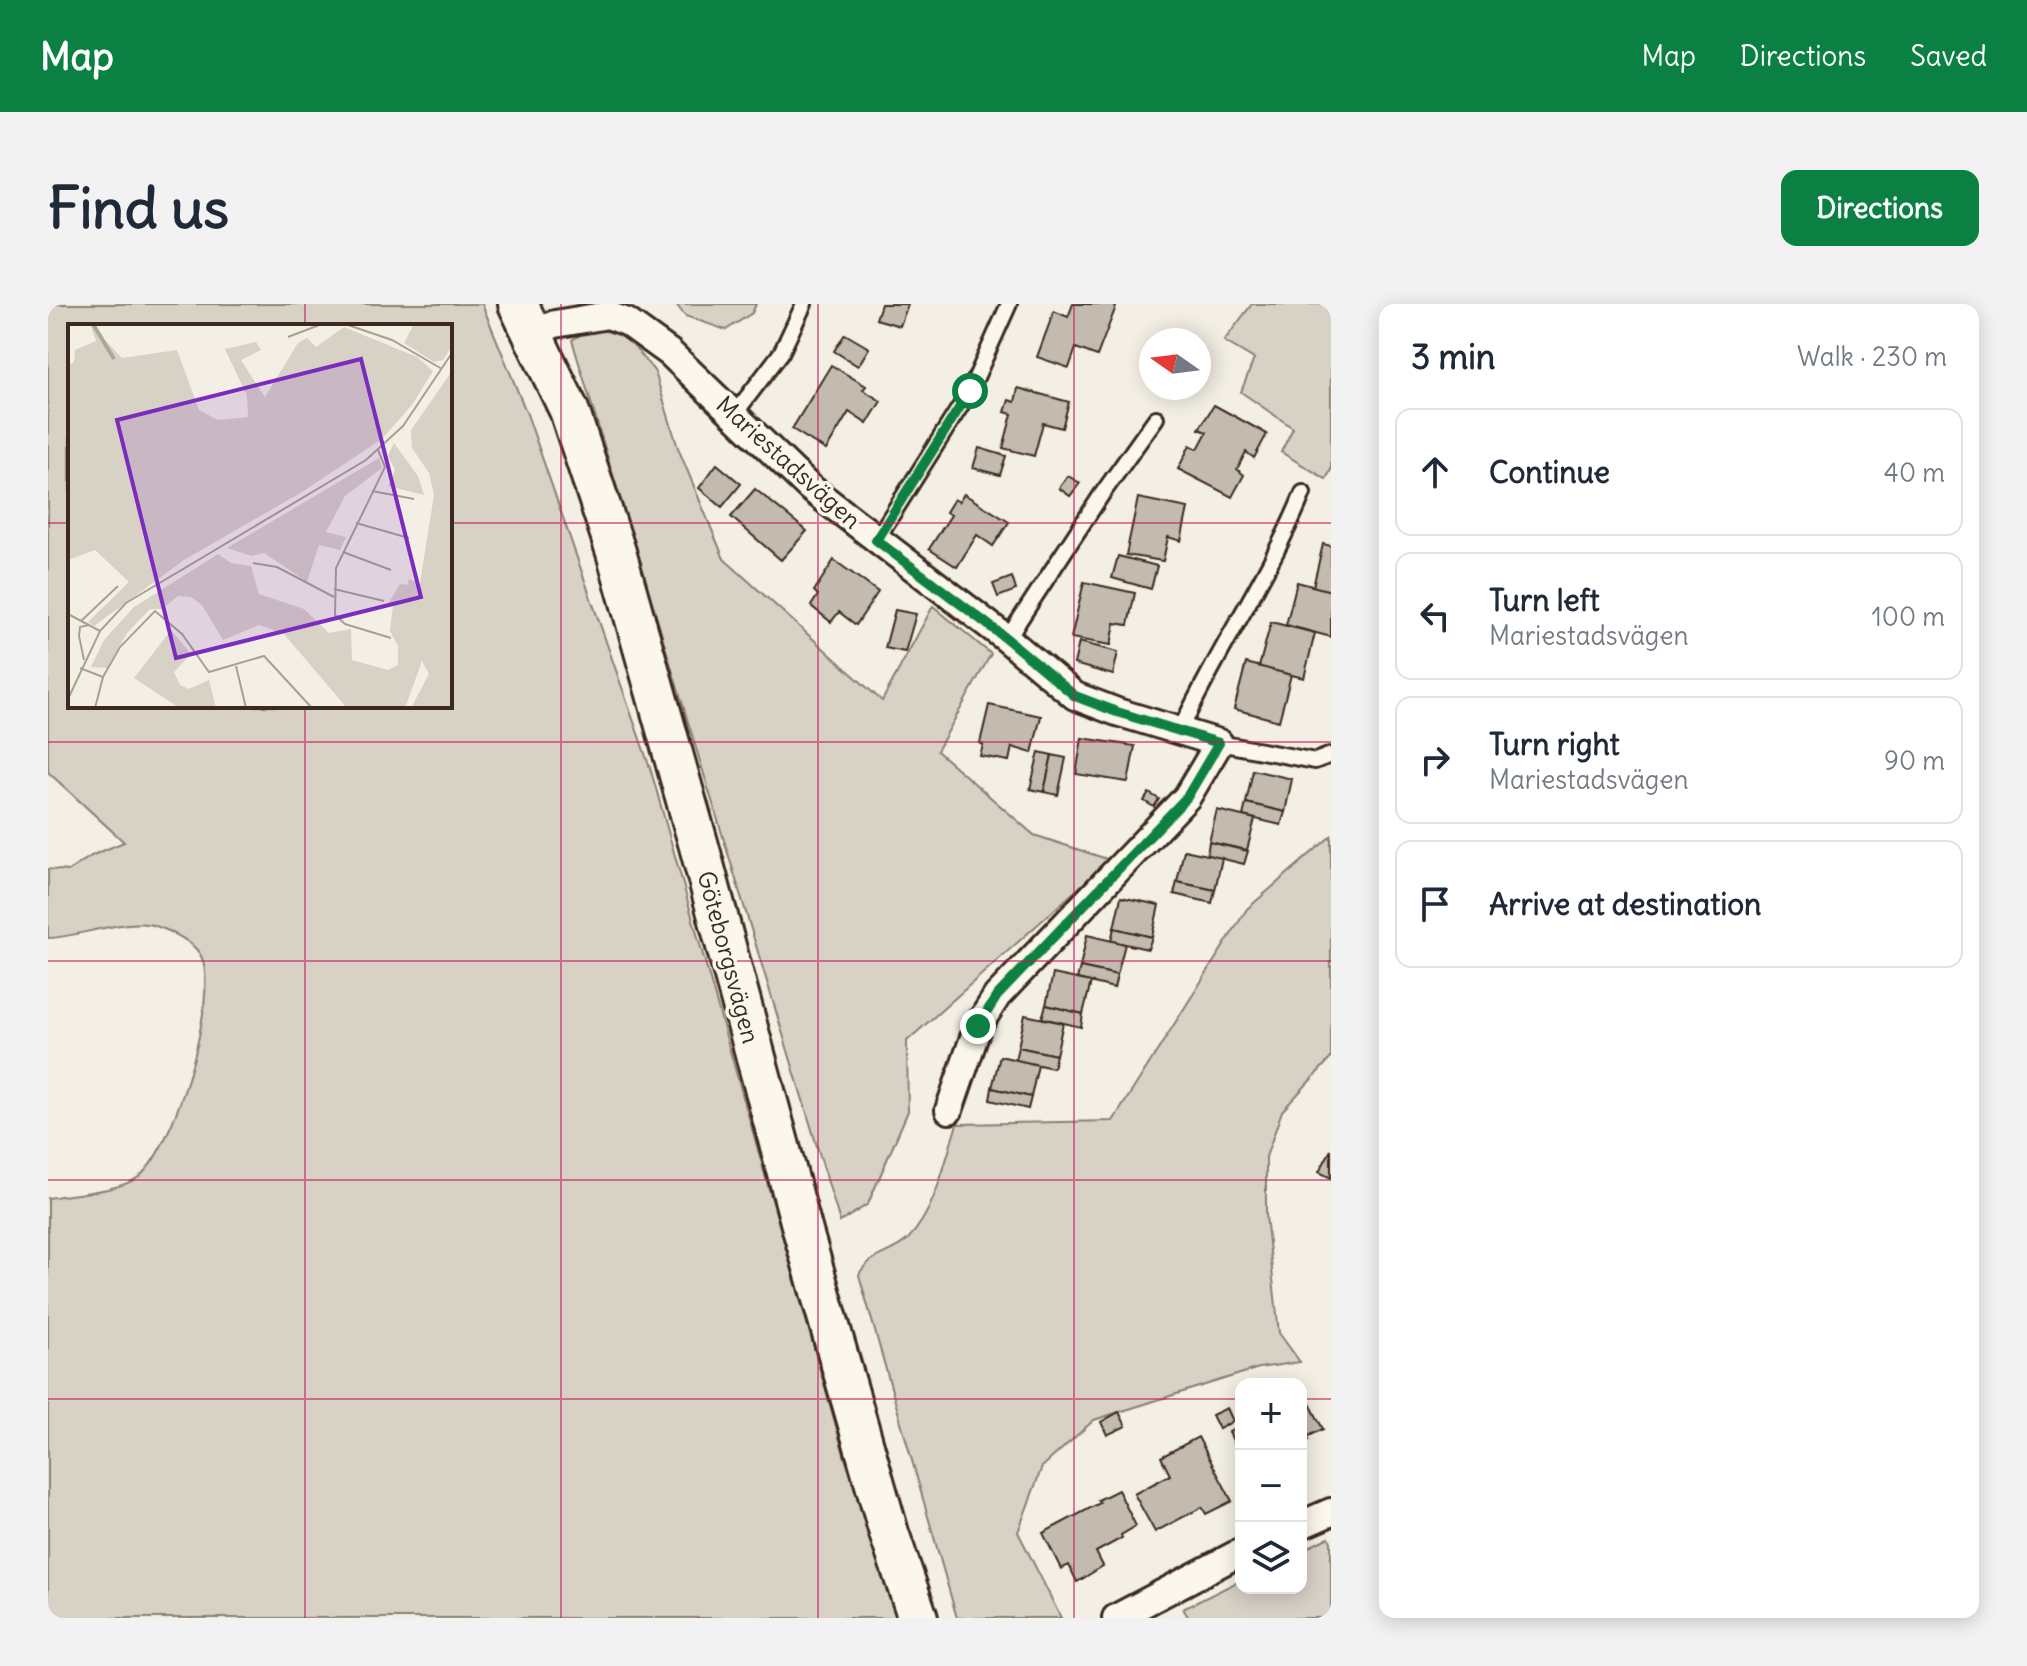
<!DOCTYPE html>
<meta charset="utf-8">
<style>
body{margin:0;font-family:Delius,sans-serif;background:#f2f2f3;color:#1f2937}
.controls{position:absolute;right:24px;bottom:24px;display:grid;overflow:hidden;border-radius:16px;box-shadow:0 4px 20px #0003}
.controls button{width:72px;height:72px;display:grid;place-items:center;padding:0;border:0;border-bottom:2px solid #e0e1e3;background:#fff;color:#1f2937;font:40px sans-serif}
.compass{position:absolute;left:1091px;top:24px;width:72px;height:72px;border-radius:50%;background:#fff;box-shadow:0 4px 20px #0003;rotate:284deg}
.stop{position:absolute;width:24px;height:24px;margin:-18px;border:6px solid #0b8043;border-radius:50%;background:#fff}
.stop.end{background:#0b8043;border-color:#fff;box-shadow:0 2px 8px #0008}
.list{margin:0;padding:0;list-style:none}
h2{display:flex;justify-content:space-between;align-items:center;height:104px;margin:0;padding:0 32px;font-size:34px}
h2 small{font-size:26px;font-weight:400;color:#747a83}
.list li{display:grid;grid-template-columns:52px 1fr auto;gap:24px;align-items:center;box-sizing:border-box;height:128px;margin:0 16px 16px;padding:0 16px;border:2px solid #e0e1e3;border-radius:16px}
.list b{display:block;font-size:30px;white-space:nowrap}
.list p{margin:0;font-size:26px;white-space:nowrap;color:#747a83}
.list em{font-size:26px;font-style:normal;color:#747a83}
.icon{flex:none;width:44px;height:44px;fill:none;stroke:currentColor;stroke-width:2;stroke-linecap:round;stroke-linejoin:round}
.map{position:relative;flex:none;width:1283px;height:1314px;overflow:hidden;border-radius:16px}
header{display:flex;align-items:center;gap:48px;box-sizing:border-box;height:112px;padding:0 40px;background:#0b8043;color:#fff}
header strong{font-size:38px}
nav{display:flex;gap:44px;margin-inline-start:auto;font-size:28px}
.intro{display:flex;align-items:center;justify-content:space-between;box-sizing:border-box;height:192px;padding:0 48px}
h1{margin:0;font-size:56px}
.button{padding:20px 36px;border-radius:16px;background:#0b8043;color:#fff;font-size:28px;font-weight:700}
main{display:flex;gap:48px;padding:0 48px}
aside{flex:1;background:#fff;border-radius:16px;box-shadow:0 4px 20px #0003}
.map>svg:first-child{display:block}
.green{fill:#d8d1c6;stroke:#8a7e72;stroke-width:2;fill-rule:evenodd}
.building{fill:#c3bbb0;stroke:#3b2a1e;stroke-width:2}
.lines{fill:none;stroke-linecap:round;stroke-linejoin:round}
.lane-casing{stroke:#3b2a1e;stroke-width:20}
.street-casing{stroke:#3b2a1e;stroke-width:32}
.secondary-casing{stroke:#3b2a1e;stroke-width:44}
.lane{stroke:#fbf7ec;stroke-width:14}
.street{stroke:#fbf7ec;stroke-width:26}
.secondary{stroke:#fbf7ec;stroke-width:38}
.route{stroke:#0b8043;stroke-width:10}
.grid{fill:none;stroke:#c2185b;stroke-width:2;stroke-opacity:0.55}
.labels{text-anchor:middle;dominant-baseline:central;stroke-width:7;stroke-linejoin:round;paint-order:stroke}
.street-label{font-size:24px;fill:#3b2a1e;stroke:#fbf7ec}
.inset-river{fill:none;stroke:#afa69a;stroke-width:4}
.inset-road{fill:none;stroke:#a9a095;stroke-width:2}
.view{fill:#7b2cbf;fill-opacity:0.15;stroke:#7b2cbf;stroke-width:4}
.inset-edge{fill:none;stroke:#3b2a1e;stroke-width:4}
</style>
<header>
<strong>Map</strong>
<nav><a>Map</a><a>Directions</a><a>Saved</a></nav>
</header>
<div class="intro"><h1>Find us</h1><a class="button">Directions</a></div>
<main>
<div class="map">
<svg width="1283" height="1314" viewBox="0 0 1283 1314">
<rect width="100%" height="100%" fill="#f3efe4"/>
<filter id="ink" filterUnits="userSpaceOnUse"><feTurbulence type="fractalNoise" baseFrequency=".0125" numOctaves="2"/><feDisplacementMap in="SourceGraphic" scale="16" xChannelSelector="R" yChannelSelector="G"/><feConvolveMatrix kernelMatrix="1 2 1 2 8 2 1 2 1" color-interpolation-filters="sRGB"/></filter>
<g filter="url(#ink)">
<g class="green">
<path d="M0,0H434L479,110L603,467L797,1154L853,1314H0V894C23,890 71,887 89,874C126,849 172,691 153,652C146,638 123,627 108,622C83,612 27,634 0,634V565L20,567L45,551L76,538L0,468ZM22,22H402V402H22Z"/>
<polygon points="628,0 708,0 704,9 678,26 637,12"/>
<polygon points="1204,0 1283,0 1283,166 1278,175 1233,148 1245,124 1193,88 1206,55 1176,37"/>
<polygon points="544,24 578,32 607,68 630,144 676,255 834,397 885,302 943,350 889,447 986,531 1062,556 859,737 860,807 820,900 792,918 524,36"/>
<path d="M1283,532V754L1234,807L1218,853V912L1231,1029L1252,1058L1211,1064L1046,1116L994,1163L970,1228L1013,1314H909L811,971C820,950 845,950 860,935C888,906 897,857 909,820L1065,817L1199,605Z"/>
<polygon points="1281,1233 1283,1238 1283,1314 1141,1314 1135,1305 1193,1276 1193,1284 1253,1284 1253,1247"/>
</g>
<g class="building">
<polygon points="833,0 860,0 852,22 828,15"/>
<polygon points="1025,0 1069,0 1049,52 1028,44 1021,64 989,53 1006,7 1020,13"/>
<polygon points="797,30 821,44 810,62 786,47"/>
<polygon points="783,61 818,82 815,86 833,97 819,120 801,108 778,146 744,125"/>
<polygon points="970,84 1021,98 1014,124 995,119 986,152 955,144 964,110 957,108 961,96 967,98"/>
<polygon points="1166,101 1219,130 1206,154 1198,148 1189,165 1196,171 1184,193 1130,165 1142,141 1150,145 1159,128 1151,125"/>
<polygon points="931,144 958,152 952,171 925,164"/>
<polygon points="669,160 693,180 674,203 651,184"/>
<polygon points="1020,172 1032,179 1022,192 1011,184"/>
<polygon points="707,185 759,227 733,256 683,213"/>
<polygon points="916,190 961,218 945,242 929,231 909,263 881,245 903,211 898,208 906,195 911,198"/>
<polygon points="1090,194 1140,204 1133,237 1120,233 1115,257 1078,251"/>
<polygon points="1275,240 1283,242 1283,288 1265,283"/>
<polygon points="1070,252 1109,262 1103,285 1064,274"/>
<polygon points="786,256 830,288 808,321 791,308 783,318 763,302 770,291 766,287"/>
<polygon points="964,273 968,286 950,293 945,280"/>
<polygon points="1036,278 1087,289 1080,321 1067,319 1063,341 1023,334"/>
<polygon points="1249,278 1283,287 1283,333 1238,321"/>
<polygon points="847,306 868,310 857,348 837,344"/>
<polygon points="1223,318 1267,329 1256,374 1211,363"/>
<polygon points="1031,338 1070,348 1065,371 1026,360"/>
<polygon points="1198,359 1243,371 1231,417 1186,405"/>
<polygon points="941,401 993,412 984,449 964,443 961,457 932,452 935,441 932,439"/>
<polygon points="1034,434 1087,442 1080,478 1028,470"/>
<polygon points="991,448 1004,451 996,488 982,485"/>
<polygon points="1004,451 1018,454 1010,491 996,488"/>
<polygon points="1205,466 1244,475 1237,508 1198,499"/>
<polygon points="1101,489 1111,495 1106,503 1096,497"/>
<polygon points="1198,499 1237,508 1233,521 1195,512"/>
<polygon points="1169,506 1207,515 1199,546 1161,538"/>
<polygon points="1161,538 1200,547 1196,560 1159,551"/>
<polygon points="1136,546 1174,554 1167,586 1129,578"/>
<polygon points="1129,578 1167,586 1164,599 1126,590"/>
<polygon points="1073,593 1111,601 1104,633 1066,624"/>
<polygon points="1066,624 1104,633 1100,645 1063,637"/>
<polygon points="1039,631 1077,640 1069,671 1032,663"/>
<polygon points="1032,663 1069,671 1066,684 1029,675"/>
<polygon points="1005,670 1043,678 1035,710 998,701"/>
<polygon points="998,701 1035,710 1033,723 994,714"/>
<polygon points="977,711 1015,719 1008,751 970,743"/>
<polygon points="970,743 1008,751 1005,764 967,756"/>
<polygon points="952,752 990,761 983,793 944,784"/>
<polygon points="944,784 983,793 980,805 942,796"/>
<polygon points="1283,846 1283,874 1271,868"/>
<polygon points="1257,1090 1275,1125 1259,1133 1261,1136 1253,1140 1253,1091"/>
<polygon points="1179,1104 1185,1117 1171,1125 1164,1111"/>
<polygon points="1071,1108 1078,1122 1059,1131 1053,1118"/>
<polygon points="1193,1122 1193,1154 1181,1128"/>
<polygon points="1150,1133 1184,1197 1158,1210 1154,1203 1107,1228 1086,1190 1122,1171 1113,1153"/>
<polygon points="1070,1186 1088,1222 1073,1231 1074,1234 1048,1248 1055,1262 1029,1278 1021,1261 1013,1265 995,1229 1052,1199 1050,1196"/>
</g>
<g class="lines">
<defs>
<g id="lane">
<polyline points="685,112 733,49 756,0"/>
<polyline points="828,236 922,87 961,0"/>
<polyline points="959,335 1054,190 1108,114"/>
<path d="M1132,427C1169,346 1222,271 1255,189"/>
<polyline points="1171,439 1267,457 1283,451"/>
</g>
<g id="street">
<polyline points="485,29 507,20 560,11 579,18 622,49 761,183 959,335 1027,392 1069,408 1171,439 1139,493 949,692 930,722 901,806"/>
<polyline points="1253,1221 1283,1208"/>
<polyline points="1068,1314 1193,1248"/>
</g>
<polyline id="secondary" points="470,0 521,106 568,248 651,542 755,928 841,1229 870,1314"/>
</defs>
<use href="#lane" class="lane-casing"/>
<use href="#street" class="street-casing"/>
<use href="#secondary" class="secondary-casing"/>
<use href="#lane" class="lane"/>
<use href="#street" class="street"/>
<use href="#secondary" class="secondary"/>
</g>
</g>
<g class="lines" filter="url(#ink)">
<polyline class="route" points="922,87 828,236 959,335 1027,392 1069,408 1171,439 1139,493 949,692 930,722"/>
</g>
<path class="grid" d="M257,0V22M513,0V1314M770,0V1314M1026,0V1314M0,219H22M402,219H1283M257,402V1314M0,438H1283M0,657H1283M0,876H1283M0,1095H1193M1253,1095H1283"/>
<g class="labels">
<g class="street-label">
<text transform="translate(741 158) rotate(42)">Mariestadsvägen</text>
<text transform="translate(681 653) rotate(75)">Göteborgsvägen</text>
</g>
</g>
<g transform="translate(20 20)">
<rect width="384" height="384" fill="#f3efe4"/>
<path d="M22,0L54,34L109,26L131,86L150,96L180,93L179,72L157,25L188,18L193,26L173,36L197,73L230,19L239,14L248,23L276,3L349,33L365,47L344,81L314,115L234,168L116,236L26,302L20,298L61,258L27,226L0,236V41L6,38L7,26L28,17ZM346,0H384V22L375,36L366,38L336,19ZM384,47V384L344,382L361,350L354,337L337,384H279L216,310L191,301L155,316L134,281L123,273L110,272L94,285H82L59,309L39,344L23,343L36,316L66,283L150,230L163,239L183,242L191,270L236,285L261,309L283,305L284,336L320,346L330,341V322L322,307L325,282L320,280L332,260L339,261L341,255L352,259L366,171L361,149L344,124L343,106ZM326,119L350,152L356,171L320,162L327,146L320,132ZM311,134L314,144L277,172L258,208L278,213L272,226L251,221L239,258L196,229L183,232L159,224ZM103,306L123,330L106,348L112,361L121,365L141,356L148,384L110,383L66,354Z" fill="#d8d1c6"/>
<path class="inset-river" d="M25,0L46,35"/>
<path class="inset-road" d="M277,0L324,16L374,45M220,13L254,0M310,126L317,143L268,244L267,291L277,300L323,314M304,167L346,175M288,199L341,214M275,228L323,246M185,239L209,243L266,273M266,265L316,277M0,290L32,307M13,297L50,262M16,336L11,312L12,303L21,301M168,342L178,384M12,344L35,353M0,375L32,307L58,279L298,136L335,102L384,29M27,384L35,353L52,323L87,287L114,310L141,348L196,332L244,384"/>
<path class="view" d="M293,35L353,273L108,334L49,96Z"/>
<rect width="384" height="384" class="inset-edge"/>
</g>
</svg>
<div class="controls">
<button>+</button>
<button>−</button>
<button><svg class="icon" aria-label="layers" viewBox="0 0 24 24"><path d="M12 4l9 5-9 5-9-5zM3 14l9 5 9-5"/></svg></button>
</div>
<svg class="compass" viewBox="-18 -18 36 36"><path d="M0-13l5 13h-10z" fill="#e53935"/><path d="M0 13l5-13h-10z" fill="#747a83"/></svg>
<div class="stop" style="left:922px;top:87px"></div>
<div class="stop end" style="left:930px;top:722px"></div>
</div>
<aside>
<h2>3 min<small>Walk · 230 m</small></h2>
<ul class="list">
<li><svg class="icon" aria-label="ahead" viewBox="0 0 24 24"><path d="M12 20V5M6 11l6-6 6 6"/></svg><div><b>Continue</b></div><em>40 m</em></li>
<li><svg class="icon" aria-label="left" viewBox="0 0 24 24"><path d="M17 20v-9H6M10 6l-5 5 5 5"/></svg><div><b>Turn left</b><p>Mariestadsvägen</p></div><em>100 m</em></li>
<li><svg class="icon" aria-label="right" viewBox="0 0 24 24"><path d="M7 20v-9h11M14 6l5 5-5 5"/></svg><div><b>Turn right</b><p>Mariestadsvägen</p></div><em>90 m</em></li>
<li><svg class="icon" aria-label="arrive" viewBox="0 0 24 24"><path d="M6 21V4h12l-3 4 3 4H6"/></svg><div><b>Arrive at destination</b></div></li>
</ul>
</aside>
</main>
